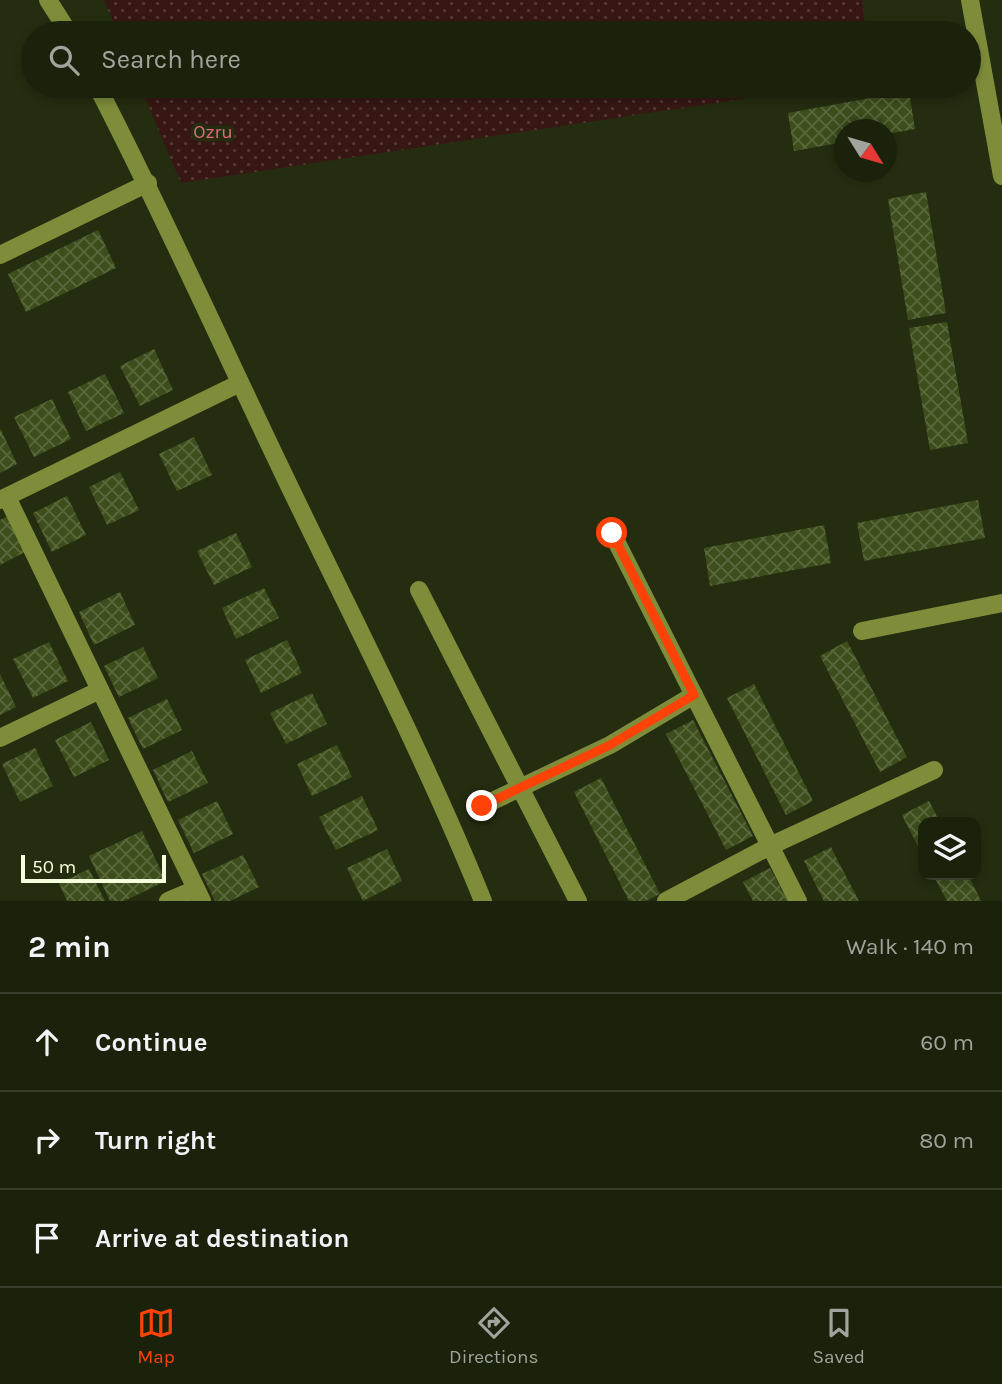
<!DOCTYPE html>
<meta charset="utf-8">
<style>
body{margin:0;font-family:Karla,sans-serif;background:#282f1a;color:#f1f3f6}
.controls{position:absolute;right:21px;bottom:21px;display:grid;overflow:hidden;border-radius:14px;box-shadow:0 4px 10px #0003}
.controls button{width:63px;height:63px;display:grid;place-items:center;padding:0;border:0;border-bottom:2px solid #393f2d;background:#1b220c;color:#f1f3f6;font:35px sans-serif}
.compass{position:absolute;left:834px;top:119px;width:63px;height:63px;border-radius:50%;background:#1b220c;box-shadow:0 4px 10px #0003;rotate:127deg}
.scale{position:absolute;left:21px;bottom:18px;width:145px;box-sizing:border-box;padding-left:7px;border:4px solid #f6ffdc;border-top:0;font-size:19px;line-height:24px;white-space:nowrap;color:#f6ffdc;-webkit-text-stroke:5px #242d10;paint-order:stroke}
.stop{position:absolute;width:21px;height:21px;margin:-16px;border:5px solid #ff4208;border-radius:50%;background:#fff}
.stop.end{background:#ff4208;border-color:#fff;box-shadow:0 2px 7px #0008}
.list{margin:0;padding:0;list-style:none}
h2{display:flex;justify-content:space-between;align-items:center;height:91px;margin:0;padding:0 28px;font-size:30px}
h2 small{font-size:23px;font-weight:400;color:#a0a49d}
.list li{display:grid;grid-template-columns:46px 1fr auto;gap:21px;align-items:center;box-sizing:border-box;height:98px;padding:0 28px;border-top:2px solid #393f2d}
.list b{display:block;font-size:26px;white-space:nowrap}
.list em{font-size:23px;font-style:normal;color:#a0a49d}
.icon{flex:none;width:38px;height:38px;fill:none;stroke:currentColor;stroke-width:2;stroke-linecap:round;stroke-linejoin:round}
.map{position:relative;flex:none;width:1002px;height:901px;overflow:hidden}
.search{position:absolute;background:#1b220c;box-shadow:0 4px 10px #0003;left:21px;right:21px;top:21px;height:77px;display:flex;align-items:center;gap:18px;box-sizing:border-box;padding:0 24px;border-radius:38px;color:#a0a49d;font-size:26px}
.sheet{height:385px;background:#1b220c}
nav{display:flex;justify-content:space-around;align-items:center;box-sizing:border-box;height:98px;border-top:2px solid #393f2d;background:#1b220c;font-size:19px;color:#a0a49d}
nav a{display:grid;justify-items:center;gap:4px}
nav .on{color:#ff4208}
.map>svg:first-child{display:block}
.park{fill:url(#park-dots)}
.building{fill:url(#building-cross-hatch)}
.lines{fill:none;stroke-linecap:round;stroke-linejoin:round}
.minor{stroke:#7f8d3a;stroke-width:18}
.route{stroke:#ff4208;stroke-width:9}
.labels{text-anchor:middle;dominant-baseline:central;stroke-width:7;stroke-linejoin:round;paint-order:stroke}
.park-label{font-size:19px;fill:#e66978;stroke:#242d10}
</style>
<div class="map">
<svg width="1002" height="901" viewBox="0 0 1002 901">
<defs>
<pattern id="park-dots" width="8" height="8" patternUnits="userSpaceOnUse" patternTransform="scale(1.75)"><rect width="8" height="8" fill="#371713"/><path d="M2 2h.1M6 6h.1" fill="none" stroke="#553a35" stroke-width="1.8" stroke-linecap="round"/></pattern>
<pattern id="building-cross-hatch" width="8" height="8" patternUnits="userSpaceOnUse" patternTransform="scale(1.75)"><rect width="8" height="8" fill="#3d4e1c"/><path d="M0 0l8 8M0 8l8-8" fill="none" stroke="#5a693c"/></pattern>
</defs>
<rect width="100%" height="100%" fill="#242d10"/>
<g class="park">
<polygon points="104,0 862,0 866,33 118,33"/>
<polygon points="140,86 829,86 181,183"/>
</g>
<g class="building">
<polygon points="909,91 915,129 886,134 886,130 844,130 844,142 794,151 788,113"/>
<polygon points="926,192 946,313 908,320 888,199"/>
<polygon points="98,230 116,268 26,312 8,274"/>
<polygon points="947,322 968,443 930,450 909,328"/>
<polygon points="154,349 173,390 140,406 120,366"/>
<polygon points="105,374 124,413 86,431 68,392"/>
<polygon points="52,399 71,439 34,457 14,417"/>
<polygon points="0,428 17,464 0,473"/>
<polygon points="194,437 212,475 177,491 159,454"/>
<polygon points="120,472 139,510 107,525 89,487"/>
<polygon points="67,496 86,535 52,552 33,513"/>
<polygon points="978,500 985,538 864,561 857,523"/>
<polygon points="10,515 27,551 0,565 0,520"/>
<polygon points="824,525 831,563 710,586 704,548"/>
<polygon points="236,533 252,567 214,585 197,551"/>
<polygon points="264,588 279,618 236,639 222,608"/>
<polygon points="120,592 135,625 94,645 79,612"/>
<polygon points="287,640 302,673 261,693 245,660"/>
<polygon points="847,641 907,757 880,772 820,656"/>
<polygon points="49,642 68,681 33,698 13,659"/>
<polygon points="143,647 158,678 119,697 104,666"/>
<polygon points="0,674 16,707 0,715"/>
<polygon points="754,684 813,801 786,815 727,698"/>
<polygon points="312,693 327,724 286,744 270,713"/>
<polygon points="167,699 182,730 143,749 128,718"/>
<polygon points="693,720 753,836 726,850 666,734"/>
<polygon points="91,722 109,760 74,777 55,740"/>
<polygon points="337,745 352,777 312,796 297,764"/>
<polygon points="35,748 53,786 20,802 2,764"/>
<polygon points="192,751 208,783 168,802 153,770"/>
<polygon points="601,778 660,894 646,901 629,901 574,792"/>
<polygon points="362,796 378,830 336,850 319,817"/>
<polygon points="217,801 233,834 194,853 178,820"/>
<polygon points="929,801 940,822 923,822 923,856 902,815"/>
<polygon points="142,831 166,881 124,901 110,901 89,856"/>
<polygon points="831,847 840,865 859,901 824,901 804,861"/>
<polygon points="387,849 402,881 363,901 347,868"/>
<polygon points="243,855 259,887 230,901 215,901 202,874"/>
<polygon points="770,868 788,901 753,901 743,882"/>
<polygon points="89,869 105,901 67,901 59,883"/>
<polygon points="933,875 968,875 981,901 947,901"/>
</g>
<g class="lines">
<g class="minor">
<polyline points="48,0 69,33"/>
<polyline points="970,0 1002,176"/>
<path d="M97,86C163,213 221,344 283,473C351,615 424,755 483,901"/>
<polyline points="0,255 148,183"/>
<polyline points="7,497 202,901"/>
<polyline points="0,500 240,383"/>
<polyline points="612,533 798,901"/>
<polyline points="419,590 578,901"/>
<polyline points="862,631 1002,603"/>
<polyline points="0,738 100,690"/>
<polyline points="482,806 610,745 694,695"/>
<polyline points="168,901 196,889"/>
<polyline points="666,901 770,846 934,770"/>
</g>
</g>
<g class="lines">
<polyline class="route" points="482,806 610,745 694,695 612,533"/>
</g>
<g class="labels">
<g class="park-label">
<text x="213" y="132">Ozru</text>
</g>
</g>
</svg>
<div class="controls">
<button><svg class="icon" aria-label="layers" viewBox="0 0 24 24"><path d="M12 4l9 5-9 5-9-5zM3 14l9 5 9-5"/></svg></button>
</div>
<svg class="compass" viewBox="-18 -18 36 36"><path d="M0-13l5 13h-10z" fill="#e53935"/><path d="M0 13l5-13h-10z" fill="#a0a49d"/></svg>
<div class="scale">50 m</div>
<div class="stop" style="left:612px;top:533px"></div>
<div class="stop end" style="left:482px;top:806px"></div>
<div class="search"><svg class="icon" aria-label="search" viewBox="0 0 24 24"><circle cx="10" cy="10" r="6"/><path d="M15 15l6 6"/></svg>Search here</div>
</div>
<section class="sheet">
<h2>2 min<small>Walk · 140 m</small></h2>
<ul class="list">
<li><svg class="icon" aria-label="ahead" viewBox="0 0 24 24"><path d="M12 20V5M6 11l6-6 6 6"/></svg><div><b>Continue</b></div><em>60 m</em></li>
<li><svg class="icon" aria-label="right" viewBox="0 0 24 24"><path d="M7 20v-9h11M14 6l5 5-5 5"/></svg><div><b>Turn right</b></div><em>80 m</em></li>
<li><svg class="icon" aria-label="arrive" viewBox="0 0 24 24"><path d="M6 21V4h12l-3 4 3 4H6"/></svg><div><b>Arrive at destination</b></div></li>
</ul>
</section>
<nav>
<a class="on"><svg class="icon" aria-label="map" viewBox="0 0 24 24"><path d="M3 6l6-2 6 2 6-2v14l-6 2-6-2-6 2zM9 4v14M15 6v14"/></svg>Map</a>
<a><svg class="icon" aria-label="directions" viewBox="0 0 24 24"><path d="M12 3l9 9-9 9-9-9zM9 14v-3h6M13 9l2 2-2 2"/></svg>Directions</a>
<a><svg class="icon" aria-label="saved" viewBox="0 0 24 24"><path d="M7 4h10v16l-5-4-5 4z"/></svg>Saved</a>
</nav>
